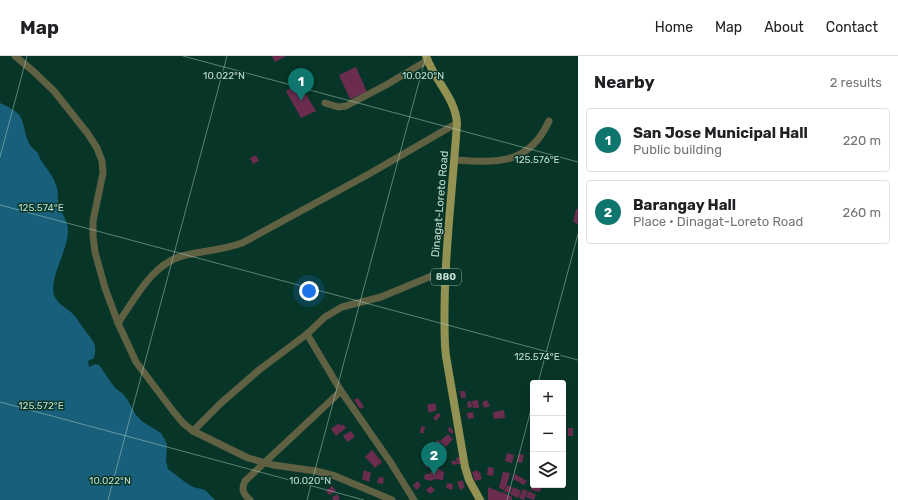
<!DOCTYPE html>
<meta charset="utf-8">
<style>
body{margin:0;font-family:Rubik,sans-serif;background:#f2f2f2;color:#202124}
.controls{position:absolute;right:12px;bottom:12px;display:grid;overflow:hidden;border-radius:4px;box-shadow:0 4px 16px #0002}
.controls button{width:36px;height:36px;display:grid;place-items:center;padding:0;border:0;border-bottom:1px solid #e0e0e0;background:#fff;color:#202124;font:20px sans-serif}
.you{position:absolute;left:309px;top:235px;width:14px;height:14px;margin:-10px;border:3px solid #fff;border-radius:50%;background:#1a73e8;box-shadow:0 0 0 6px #1a73e833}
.badge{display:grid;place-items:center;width:26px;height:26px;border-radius:50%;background:#0f766e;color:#fff;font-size:13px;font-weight:700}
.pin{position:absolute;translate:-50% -33px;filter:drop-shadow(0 1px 2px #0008)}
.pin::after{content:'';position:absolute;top:21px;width:14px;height:12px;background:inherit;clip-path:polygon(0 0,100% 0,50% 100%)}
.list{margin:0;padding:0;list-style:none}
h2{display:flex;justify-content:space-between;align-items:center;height:52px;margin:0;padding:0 16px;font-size:17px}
h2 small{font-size:13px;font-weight:400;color:#757577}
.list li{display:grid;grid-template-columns:26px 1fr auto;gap:12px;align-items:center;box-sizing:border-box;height:64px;margin:0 8px 8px;padding:0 8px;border:1px solid #e0e0e0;border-radius:4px}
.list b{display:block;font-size:15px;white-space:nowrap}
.list p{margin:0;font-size:13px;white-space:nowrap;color:#757577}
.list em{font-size:13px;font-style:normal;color:#757577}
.icon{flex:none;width:22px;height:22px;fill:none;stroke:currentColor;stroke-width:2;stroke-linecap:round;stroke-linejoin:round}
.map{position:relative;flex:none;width:578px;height:444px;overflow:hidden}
header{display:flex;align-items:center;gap:24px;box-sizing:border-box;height:56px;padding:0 20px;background:#fff;border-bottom:1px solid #e0e0e0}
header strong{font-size:19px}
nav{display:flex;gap:22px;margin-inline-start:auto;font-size:14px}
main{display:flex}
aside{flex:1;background:#fff}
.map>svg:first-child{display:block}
.water{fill:#175f7a}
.building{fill:#6b2c4f}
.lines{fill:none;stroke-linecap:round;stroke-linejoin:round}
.minor{stroke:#606043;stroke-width:7}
.major{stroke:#939253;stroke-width:8}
.ticks{fill:none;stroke:#c1ddd1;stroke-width:1;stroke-opacity:0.45}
.labels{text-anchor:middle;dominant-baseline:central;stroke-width:3;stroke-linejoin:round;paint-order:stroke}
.shield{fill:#073628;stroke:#89ab9e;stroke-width:1}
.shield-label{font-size:10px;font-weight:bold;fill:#c1ddd1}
.street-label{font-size:11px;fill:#c1ddd1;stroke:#073628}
.ticks-label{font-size:10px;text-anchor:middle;fill:#c1ddd1;stroke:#073628;stroke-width:3;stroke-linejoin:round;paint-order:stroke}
</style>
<header>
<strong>Map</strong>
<nav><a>Home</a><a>Map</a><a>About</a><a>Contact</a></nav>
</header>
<main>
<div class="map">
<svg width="578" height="444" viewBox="0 0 578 444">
<rect width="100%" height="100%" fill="#073628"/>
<path class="water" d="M0,47C7,50 15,54 20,60C25,68 24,79 30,89C32,92 35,94 38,97C39,100 40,103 42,106C47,113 53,120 56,129C59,135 57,143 59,149C62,159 68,164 68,175C68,194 49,222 54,239C57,248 67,252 73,258C77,262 80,268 84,273C92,285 98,286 94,302L88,305L89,311L95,308L99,309L115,332L122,337L127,343L136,359L143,366L161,377L164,382L167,388L166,405L168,413L185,426L193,431L205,434L215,444H0Z"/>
<g class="building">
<polygon points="272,0 286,0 275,6"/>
<polygon points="356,11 367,36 350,43 339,19"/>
<polygon points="298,26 316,55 301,62 286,35"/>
<polygon points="256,99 259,105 253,108 250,102"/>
<polygon points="576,153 578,153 578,168 573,166"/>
<polygon points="460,335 465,335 466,342 461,342"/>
<polygon points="358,342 364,351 360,353 354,344"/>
<polygon points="478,344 479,352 473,352 472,345"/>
<polygon points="487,344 490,350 484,352 482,346"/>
<polygon points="471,345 472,351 468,352 467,346"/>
<polygon points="435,347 437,354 429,357 427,349"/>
<polygon points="504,354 505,362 494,363 493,356"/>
<polygon points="473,356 474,362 468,363 467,357"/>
<polygon points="438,357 441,359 436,365 433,362"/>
<polygon points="339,367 341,370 343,368 346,372 336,380 331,373"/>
<polygon points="421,370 425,371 424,377 420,377"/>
<polygon points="450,371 454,376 452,378 447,374"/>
<rect x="568" y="372" width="5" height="8"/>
<polygon points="351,375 355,381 347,386 343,380"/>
<polygon points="448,378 453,383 446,391 440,385"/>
<polygon points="438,384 441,387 436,391 434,388"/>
<polygon points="372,394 382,406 375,412 365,401"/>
<polygon points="507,397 514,399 512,407 505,405"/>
<polygon points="519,398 524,399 522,407 517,406"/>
<polygon points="460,401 461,408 457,408 456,402"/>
<polygon points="426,403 434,405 433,412 425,411"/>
<polygon points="455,404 457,408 453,409 451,406"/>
<polygon points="488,411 494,412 493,420 487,419"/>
<polygon points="433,413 439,413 444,416 443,424 435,423 431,425 424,423 425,418 430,418"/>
<polygon points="364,414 371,417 369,426 362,423"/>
<polygon points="477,414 478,417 480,416 482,423 475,425 472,416"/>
<polygon points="503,416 510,417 507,428 504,434 499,432"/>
<polygon points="515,418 527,425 524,429 513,423"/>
<polygon points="379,421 384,422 383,428 377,427"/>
<polygon points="462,424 465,431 460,434 457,426"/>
<polygon points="418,425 421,430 416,434 413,429"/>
<polygon points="447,427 453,428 452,434 446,432"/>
<polygon points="507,429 512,432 509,437 504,435"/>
<polygon points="532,429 542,429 540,436 531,434"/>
<polygon points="332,430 336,435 329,439 326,435"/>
<polygon points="431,430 435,434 430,438 426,434"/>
<polygon points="488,431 503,437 503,436 512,441 512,444 488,444"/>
<polygon points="513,431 521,435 518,442 510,438"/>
<polygon points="523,433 528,435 524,444 519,442"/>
<polygon points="529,435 536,439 534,444 526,441"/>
<polygon points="337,438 340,443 338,444 333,444 332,442"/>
</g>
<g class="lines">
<g class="minor">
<polyline points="15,0 33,15 54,35 88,78 97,92 102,105 103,117 93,165 93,180 95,196 105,232 118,267 136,306 173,355 183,367 193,375 248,402 273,409 316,415 335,420 392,444"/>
<polyline points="325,47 338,51 346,50 386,29 428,4"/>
<path d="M455,104C497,107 529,109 549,65"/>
<path d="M118,267C135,243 152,208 182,200C202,195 223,194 242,187L369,118L457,67"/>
<polyline points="307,278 325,261 342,251 381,241 446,214"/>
<polyline points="341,335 391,407 414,444"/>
<path d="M193,375L221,347L259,314L307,278L341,335L245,425C241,433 243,438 250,444"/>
</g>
<path class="major" d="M426,0C434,24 455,41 457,67C452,141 442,215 445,290L446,300L465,411L469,424L480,444"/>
</g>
<path class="ticks" d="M183,0L578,106M0,101L27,0M0,149L578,304M538,327L578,178M0,346L364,444M108,444L227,0M307,444L426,0M507,444L533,346"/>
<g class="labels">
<rect class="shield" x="431" y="213" width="30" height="16" rx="3"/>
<g class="shield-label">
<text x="446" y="221">880</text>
</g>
<g class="street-label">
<text transform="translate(440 148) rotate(-85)">Dinagat-Loreto Road</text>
</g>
</g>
<g class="ticks-label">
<text x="423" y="23">10.020°N</text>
<text x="224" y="23">10.022°N</text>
<text x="537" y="107">125.576°E</text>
<text x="41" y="155">125.574°E</text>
<text x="537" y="304">125.574°E</text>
<text x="41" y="353">125.572°E</text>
<text x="110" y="428">10.022°N</text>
<text x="310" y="428">10.020°N</text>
</g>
</svg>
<div class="controls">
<button>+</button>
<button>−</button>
<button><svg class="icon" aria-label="layers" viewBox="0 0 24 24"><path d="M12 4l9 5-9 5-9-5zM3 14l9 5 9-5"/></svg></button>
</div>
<div class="you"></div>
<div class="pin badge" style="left:301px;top:45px">1</div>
<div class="pin badge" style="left:434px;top:419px">2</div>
</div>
<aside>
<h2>Nearby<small>2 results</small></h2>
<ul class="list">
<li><span class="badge">1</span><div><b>San Jose Municipal Hall</b><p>Public building</p></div><em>220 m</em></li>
<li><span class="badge">2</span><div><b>Barangay Hall</b><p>Place · Dinagat-Loreto Road</p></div><em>260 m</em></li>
</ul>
</aside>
</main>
